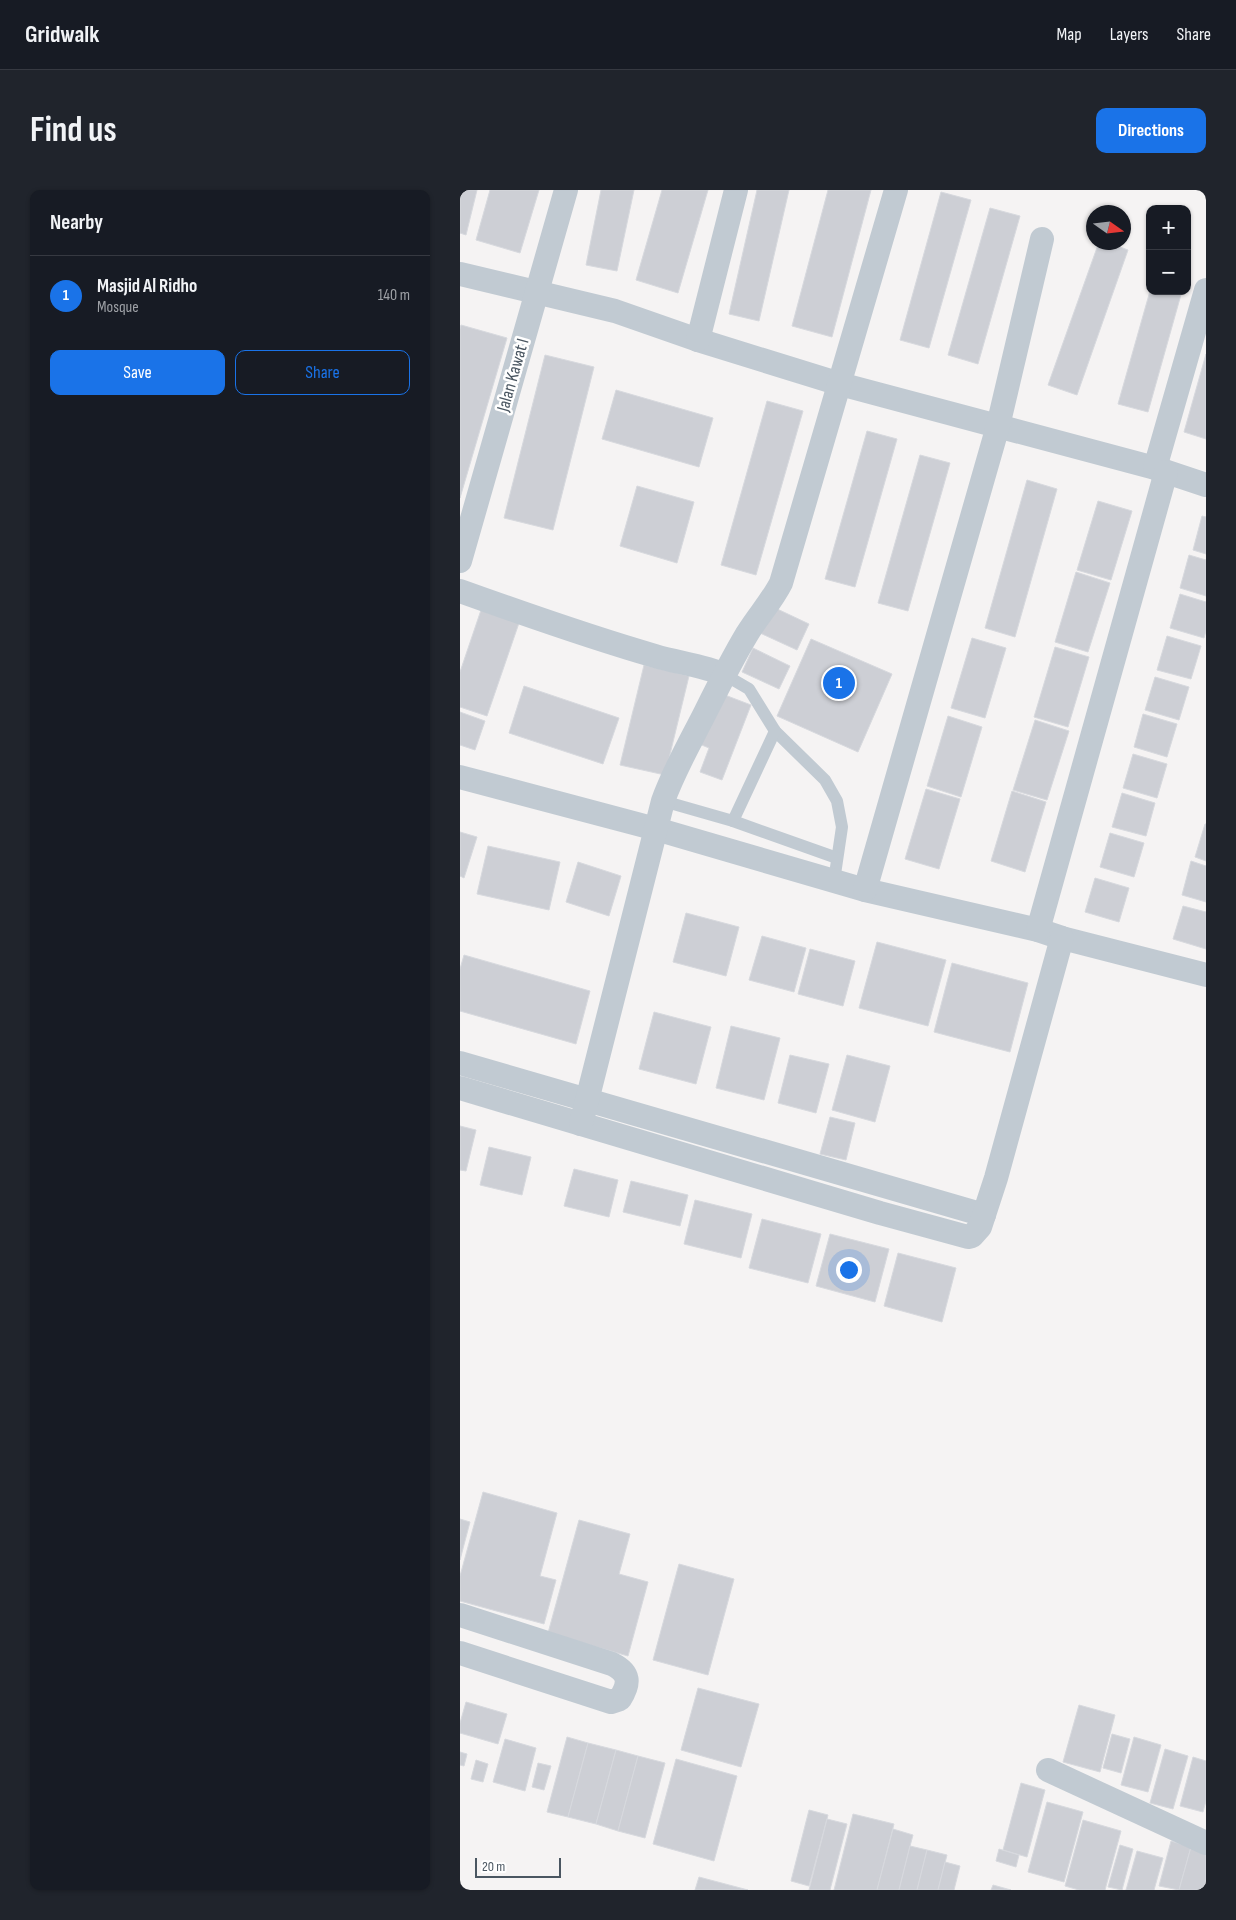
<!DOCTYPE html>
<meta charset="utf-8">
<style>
body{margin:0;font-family:"Sofia Sans Condensed",sans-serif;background:#20242c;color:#f1f3f6}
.controls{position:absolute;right:15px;top:15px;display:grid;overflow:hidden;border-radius:10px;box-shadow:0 1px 4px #0004}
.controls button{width:45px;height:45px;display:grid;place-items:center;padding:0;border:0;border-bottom:1px solid #363941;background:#171b24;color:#f1f3f6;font:25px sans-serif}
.compass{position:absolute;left:626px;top:15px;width:45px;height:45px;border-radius:50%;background:#171b24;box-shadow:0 1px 4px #0004;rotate:104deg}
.scale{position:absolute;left:15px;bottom:12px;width:86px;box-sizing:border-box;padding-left:5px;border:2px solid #4a5661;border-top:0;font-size:14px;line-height:18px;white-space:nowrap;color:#4a5661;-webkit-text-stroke:4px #fff;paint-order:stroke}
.you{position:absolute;left:388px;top:1079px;width:18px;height:18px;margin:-12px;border:4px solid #fff;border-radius:50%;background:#1a73e8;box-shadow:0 0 0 8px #1a73e833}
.badge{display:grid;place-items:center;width:32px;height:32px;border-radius:50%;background:#1a73e8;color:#fff;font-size:16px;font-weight:700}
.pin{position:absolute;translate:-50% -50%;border:2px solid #fff;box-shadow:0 1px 5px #0006}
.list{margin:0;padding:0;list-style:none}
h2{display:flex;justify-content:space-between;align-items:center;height:65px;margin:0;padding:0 20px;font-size:21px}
h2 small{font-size:16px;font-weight:400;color:#9ea1a6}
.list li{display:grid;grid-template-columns:32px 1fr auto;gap:15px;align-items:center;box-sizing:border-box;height:80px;padding:0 20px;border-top:1px solid #363941}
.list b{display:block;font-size:19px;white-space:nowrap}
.list p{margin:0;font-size:16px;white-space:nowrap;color:#9ea1a6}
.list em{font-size:16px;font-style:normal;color:#9ea1a6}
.actions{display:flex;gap:10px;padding:15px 20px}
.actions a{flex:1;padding:11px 0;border:1px solid #1a73e8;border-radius:10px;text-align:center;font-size:18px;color:#1a73e8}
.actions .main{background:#1a73e8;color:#fff}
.map{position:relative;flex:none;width:746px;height:1700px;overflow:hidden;border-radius:10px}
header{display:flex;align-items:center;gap:30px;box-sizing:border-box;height:70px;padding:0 25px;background:#171b24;border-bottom:1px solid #363941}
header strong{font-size:24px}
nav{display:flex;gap:28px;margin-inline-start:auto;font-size:18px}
.intro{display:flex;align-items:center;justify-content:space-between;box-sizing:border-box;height:120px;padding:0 30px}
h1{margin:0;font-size:35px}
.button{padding:12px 22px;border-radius:10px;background:#1a73e8;color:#fff;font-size:18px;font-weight:700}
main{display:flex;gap:30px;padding:0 30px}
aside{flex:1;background:#171b24;border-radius:10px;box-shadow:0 1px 4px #0004}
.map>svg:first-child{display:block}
.building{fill:#cdcfd5;stroke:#d7d9de}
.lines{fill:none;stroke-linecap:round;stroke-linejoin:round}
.service{stroke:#c1cad2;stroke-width:12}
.minor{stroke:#c1cad2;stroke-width:24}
.labels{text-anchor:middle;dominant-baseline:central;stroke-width:5;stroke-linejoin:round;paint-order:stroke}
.street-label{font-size:18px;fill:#4a5661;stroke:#fff}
</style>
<header>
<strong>Gridwalk</strong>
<nav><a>Map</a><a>Layers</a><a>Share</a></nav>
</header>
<div class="intro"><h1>Find us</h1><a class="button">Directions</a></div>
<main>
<aside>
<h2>Nearby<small></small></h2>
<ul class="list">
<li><span class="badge">1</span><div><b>Masjid Al Ridho</b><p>Mosque</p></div><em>140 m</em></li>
</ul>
<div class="actions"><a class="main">Save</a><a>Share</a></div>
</aside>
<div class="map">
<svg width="746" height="1700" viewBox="0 0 746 1700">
<rect width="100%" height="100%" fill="#f5f3f3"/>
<g class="building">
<polygon points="0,0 17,0 6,45 0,43"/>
<polygon points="30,0 79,0 60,63 16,50"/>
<polygon points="141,0 174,0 157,81 126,75"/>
<polygon points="202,0 248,0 218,103 176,90"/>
<polygon points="297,0 329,0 299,131 269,124"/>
<polygon points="368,0 411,0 372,147 332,136"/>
<polygon points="481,2 511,10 469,158 440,150"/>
<polygon points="530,18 560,26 518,174 488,165"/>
<polygon points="639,52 647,52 668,60 617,205 588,195"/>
<polygon points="690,101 722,101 688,222 658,214"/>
<polygon points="1,135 47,148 0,308 0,139"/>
<polygon points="746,164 746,249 724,242"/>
<polygon points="85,165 134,177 93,340 44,328"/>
<polygon points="156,200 253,228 239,277 142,249"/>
<polygon points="307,211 343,221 296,385 261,375"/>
<polygon points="407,241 437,249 395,397 365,389"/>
<polygon points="460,265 490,273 448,421 418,413"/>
<polygon points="567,290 597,299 555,447 525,438"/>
<polygon points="177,296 234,312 217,373 160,356"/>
<polygon points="638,311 672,321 651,390 617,380"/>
<polygon points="742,326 746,327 746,364 733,360"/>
<polygon points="729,365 746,370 746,406 720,398"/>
<polygon points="616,382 650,393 628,462 595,452"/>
<polygon points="720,404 746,412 746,441 744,448 710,438"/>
<polygon points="313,417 349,434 337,460 300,443"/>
<polygon points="21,420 59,433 27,526 0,517 0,482"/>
<polygon points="707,446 741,456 731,489 697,480"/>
<polygon points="512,448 546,458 525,528 491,518"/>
<polygon points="351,449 432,484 398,562 317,526"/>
<polygon points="595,457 629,467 608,537 574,527"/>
<polygon points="293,458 330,476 319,499 282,482"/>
<polygon points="184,475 229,486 205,585 160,575"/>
<polygon points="695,487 729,497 719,530 685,520"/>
<polygon points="64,496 159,528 143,574 49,543"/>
<polygon points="257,502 291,515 262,590 240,582 249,558 237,553"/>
<polygon points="0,522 25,531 15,560 0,555"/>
<polygon points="683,524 717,534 707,567 674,557"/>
<polygon points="488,526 522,537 501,607 467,596"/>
<polygon points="575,530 609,541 587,610 553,600"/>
<polygon points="673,564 707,574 697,608 663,598"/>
<polygon points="466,599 500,609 479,679 445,669"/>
<polygon points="552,601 586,612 565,682 531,671"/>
<polygon points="662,603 695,613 686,646 652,637"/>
<polygon points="745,634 746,634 746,671 735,667"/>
<polygon points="0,642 17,647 4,688 0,686"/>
<polygon points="650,643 684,653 674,687 640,677"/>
<polygon points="28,656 100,672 89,720 17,704"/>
<polygon points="731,671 746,676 746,712 722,705"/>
<polygon points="118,672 161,686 149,726 106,712"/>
<polygon points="635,688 669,698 659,732 625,722"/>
<polygon points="723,716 746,722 746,759 713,749"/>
<polygon points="226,723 279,737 266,786 213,772"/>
<polygon points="302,746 346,758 334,802 289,790"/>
<polygon points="417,752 486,770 468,836 399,818"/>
<polygon points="350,759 395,771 383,816 338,804"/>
<polygon points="4,765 130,801 116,854 0,821 0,779"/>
<polygon points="492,773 568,793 550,862 474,842"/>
<polygon points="194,822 251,837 236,894 179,879"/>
<polygon points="271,836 320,848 304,910 256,898"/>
<polygon points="330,865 369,874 356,923 318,913"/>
<polygon points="387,865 430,876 415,932 372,920"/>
<polygon points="370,927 395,933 386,970 360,964"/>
<polygon points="0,936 16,940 6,981 0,980"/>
<polygon points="29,957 71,967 62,1005 20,995"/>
<polygon points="114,979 158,990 149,1027 104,1016"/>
<polygon points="171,991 228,1005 220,1036 163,1022"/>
<polygon points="235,1010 292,1024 281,1068 224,1054"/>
<polygon points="302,1029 361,1044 348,1093 289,1078"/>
<polygon points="370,1044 429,1059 415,1112 356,1096"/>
<polygon points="438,1063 496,1078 482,1132 424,1116"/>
<polygon points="23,1302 97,1323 80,1386 96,1390 84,1434 0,1411 0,1386"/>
<polygon points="0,1329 10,1332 0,1370"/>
<polygon points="119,1330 170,1344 159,1384 188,1392 168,1466 88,1443"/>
<polygon points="219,1374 274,1389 248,1485 193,1470"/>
<polygon points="238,1498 299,1514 281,1577 221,1560"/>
<polygon points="6,1512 47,1524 38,1554 0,1543 0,1533"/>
<polygon points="619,1515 655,1525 640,1582 603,1572"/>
<polygon points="652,1544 670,1549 661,1583 643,1578"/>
<polygon points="107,1547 128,1553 108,1627 87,1622"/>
<polygon points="674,1547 701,1555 688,1602 661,1595"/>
<polygon points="45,1549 76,1558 65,1601 33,1592"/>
<polygon points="128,1553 156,1560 136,1634 108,1627"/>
<polygon points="705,1559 728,1566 713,1619 690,1613"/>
<polygon points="156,1560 178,1566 158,1641 136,1634"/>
<polygon points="0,1562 7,1564 4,1576 0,1575"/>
<polygon points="178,1566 205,1573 185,1648 158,1641"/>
<polygon points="733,1567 746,1571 746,1611 743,1622 720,1616"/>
<polygon points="216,1569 277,1586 254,1671 193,1654"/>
<polygon points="16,1570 28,1574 23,1592 11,1589"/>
<polygon points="78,1573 91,1576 84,1600 72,1597"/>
<polygon points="561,1593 585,1600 567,1667 543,1660"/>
<polygon points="587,1612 623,1622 604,1692 568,1682"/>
<polygon points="349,1620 368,1625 349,1696 331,1691"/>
<polygon points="393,1624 434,1634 417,1700 374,1700"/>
<polygon points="367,1629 387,1634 370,1700 349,1700"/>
<polygon points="623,1630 661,1641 645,1700 619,1700 605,1696"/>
<polygon points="433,1639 453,1645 450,1656 439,1700 417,1700"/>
<polygon points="711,1651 731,1657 719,1700 699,1696"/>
<polygon points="660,1655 673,1659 662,1700 648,1697"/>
<polygon points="450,1656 467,1660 457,1700 439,1700"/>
<polygon points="731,1657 746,1661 746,1700 719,1700"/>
<polygon points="539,1659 559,1665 556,1677 536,1671"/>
<polygon points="467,1660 487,1665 478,1700 457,1700"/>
<polygon points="677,1661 703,1668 694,1700 666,1700"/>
<polygon points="485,1672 500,1676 494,1700 478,1700"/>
<polygon points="239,1687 288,1700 235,1700"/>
<polygon points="533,1695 551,1700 531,1700"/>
</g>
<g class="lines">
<g class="service">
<polyline points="265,485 289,499 315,541 365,590 377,611 382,637 374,691"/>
<polyline points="203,611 273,631 377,668"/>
<polyline points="273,631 315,541"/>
</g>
<g class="minor">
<polyline points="0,84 155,121 238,150 380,194 695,278 746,295"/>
<polyline points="238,150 276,0"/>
<polyline points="695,278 746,100"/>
<polyline points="0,371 106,0"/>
<path d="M0,401C64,424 129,447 195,466C218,473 243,475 265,485"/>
<polyline points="0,587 196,639 405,700 578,740 602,748 746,785"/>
<polyline points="405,700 538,236 582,49"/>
<polyline points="578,740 706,282"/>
<polyline points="0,873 524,1025"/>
<polyline points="0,898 420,1023 508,1047 512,1046 520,1037 536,988 602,748"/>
<path d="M121,934L203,611C214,580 231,551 246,521C259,495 272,469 287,444C298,426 312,411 321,393L436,0"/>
<path d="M0,1425L152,1474C170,1483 170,1493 160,1509L151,1512L0,1463"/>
<polyline points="588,1580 746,1653"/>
</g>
</g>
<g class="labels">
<g class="street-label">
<text transform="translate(53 185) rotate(-74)">Jalan Kawat I</text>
</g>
</g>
</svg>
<div class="controls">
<button>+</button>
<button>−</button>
</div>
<svg class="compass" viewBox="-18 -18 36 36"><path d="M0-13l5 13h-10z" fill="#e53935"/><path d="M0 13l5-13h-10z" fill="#9ea1a6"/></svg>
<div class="scale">20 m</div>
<div class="you"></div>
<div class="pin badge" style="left:379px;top:493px">1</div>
</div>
</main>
